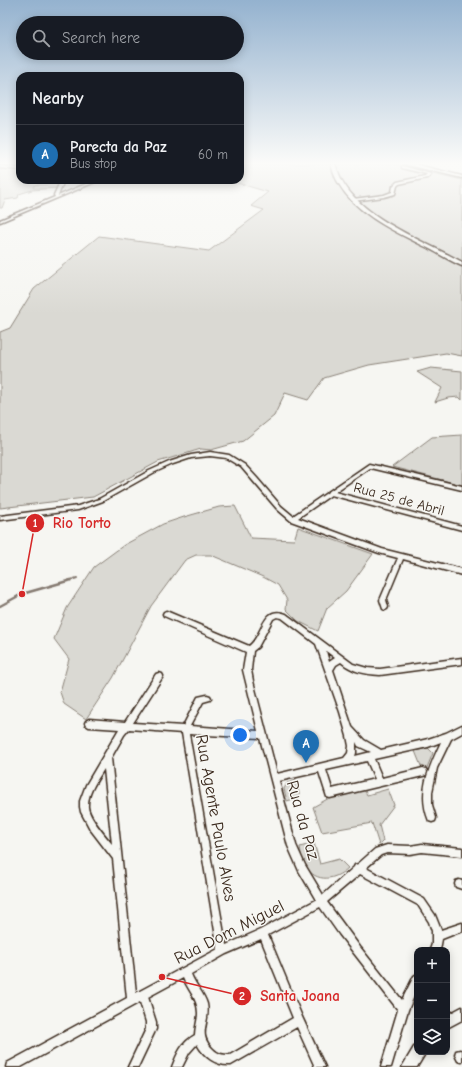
<!DOCTYPE html>
<meta charset="utf-8">
<style>
body{margin:0;font-family:"Comic Neue",sans-serif;background:#242831;color:#f1f3f6}
.controls{position:absolute;right:12px;bottom:12px;display:grid;overflow:hidden;border-radius:8px;box-shadow:0 2px 10px #0003}
.controls button{width:36px;height:36px;display:grid;place-items:center;padding:0;border:0;border-bottom:1px solid #363941;background:#171b24;color:#f1f3f6;font:20px sans-serif}
.you{position:absolute;left:240px;top:735px;width:14px;height:14px;margin:-10px;border:3px solid #fff;border-radius:50%;background:#1a73e8;box-shadow:0 0 0 6px #1a73e833}
.badge{display:grid;place-items:center;width:26px;height:26px;border-radius:50%;background:#1f6fb2;color:#fff;font-size:13px;font-weight:700}
.pin{position:absolute;translate:-50% -33px;filter:drop-shadow(0 1px 2px #0008)}
.pin::after{content:'';position:absolute;top:21px;width:14px;height:12px;background:inherit;clip-path:polygon(0 0,100% 0,50% 100%)}
.list{margin:0;padding:0;list-style:none}
h2{display:flex;justify-content:space-between;align-items:center;height:52px;margin:0;padding:0 16px;font-size:17px}
h2 small{font-size:13px;font-weight:400;color:#9ea1a6}
.list li{display:grid;grid-template-columns:26px 1fr auto;gap:12px;align-items:center;box-sizing:border-box;height:60px;padding:0 16px;border-top:1px solid #363941}
.list b{display:block;font-size:15px;white-space:nowrap}
.list p{margin:0;font-size:13px;white-space:nowrap;color:#9ea1a6}
.list em{font-size:13px;font-style:normal;color:#9ea1a6}
.icon{flex:none;width:22px;height:22px;fill:none;stroke:currentColor;stroke-width:2;stroke-linecap:round;stroke-linejoin:round}
.map{position:relative;flex:none;width:462px;height:1067px;overflow:hidden}
.search{position:absolute;background:#171b24;box-shadow:0 2px 10px #0003;left:16px;top:16px;width:228px;height:44px;display:flex;align-items:center;gap:10px;box-sizing:border-box;padding:0 14px;border-radius:22px;color:#9ea1a6;font-size:15px}
.panel{position:absolute;background:#171b24;box-shadow:0 2px 10px #0003;left:16px;top:72px;width:228px;height:112px;border-radius:12px}
.map>svg:first-child{display:block}
.green{fill:#dad9d3;stroke:#8a8278}
.lines{fill:none;stroke-linecap:round;stroke-linejoin:round}
.stream-far1{stroke:#857a71;stroke-width:2}
.stream{stroke:#857a71;stroke-width:2.5}
.minor-casing{stroke:#3b2a1e;stroke-width:3}
.major-casing{stroke:#3b2a1e;stroke-width:3}
.highway-casing{stroke:#3b2a1e;stroke-width:3}
.minor{fill:#f6f6f2;fill-rule:evenodd}
.major{fill:#f6f6f2;fill-rule:evenodd}
.highway{fill:#f6f6f2;fill-rule:evenodd}
.labels{text-anchor:middle;dominant-baseline:central;stroke-width:3;stroke-linejoin:round;paint-order:stroke}
.street-label{font-size:14px;fill:#3b2a1e;stroke:#f6f6f2}
.near-street-label{font-size:17px;fill:#3b2a1e;stroke:#f6f6f2}
.leader{fill:none;stroke:#d62828;stroke-width:1.5}
.callout-dot{fill:#d62828;stroke:#f6f6f2;stroke-width:1.5}
.mark-label{font-size:12px;text-anchor:middle;font-weight:bold;fill:#fff}
.callout-label{font-size:15px;text-anchor:middle;font-weight:bold;fill:#d62828;stroke:#f6f6f2;stroke-width:3;stroke-linejoin:round;paint-order:stroke}
</style>
<div class="map">
<svg width="462" height="1067" viewBox="0 0 462 1067">
<rect width="100%" height="100%" fill="#f6f6f2"/>
<filter id="ink" filterUnits="userSpaceOnUse"><feTurbulence type="fractalNoise" baseFrequency=".025" numOctaves="2"/><feDisplacementMap in="SourceGraphic" scale="8" xChannelSelector="R" yChannelSelector="G"/><feConvolveMatrix kernelMatrix="1 2 1 2 8 2 1 2 1" color-interpolation-filters="sRGB"/></filter>
<g filter="url(#ink)">
<g class="green">
<polygon points="0,164 20,164 20,180 62,180 59,185 35,185 33,188 57,188 32,190 19,194 18,198 5,200 2,208 0,208 0,173 2,168 0,167"/>
<polygon points="240,164 394,164 462,180 462,356 446,353 369,365 324,378 308,400 285,393 274,416 243,441 211,450 201,449 158,462 93,497 0,508 0,332 10,328 34,289 99,236 209,251 264,210 251,206 268,192 227,180 240,180"/>
<polygon points="431,368 462,371 462,400 459,397 448,398 435,402 442,388 417,372"/>
<polygon points="462,435 462,485 392,467 432,437"/>
<polygon points="235,506 251,538 294,540 298,527 373,554 346,591 327,608 318,631 298,621 286,609 287,600 278,585 263,577 211,555 196,555 185,560 151,606 113,678 86,719 64,704 60,692 69,659 54,639 67,608 94,567 124,545 163,524 184,517 219,507"/>
<polygon points="428,748 433,753 426,770 423,771 415,751"/>
<polygon points="296,780 300,797 287,801 284,789 287,783"/>
<polygon points="364,789 367,795 388,789 394,805 379,825 383,841 379,845 372,823 322,832 313,807 331,797"/>
<path d="M314,843L320,864L339,859L348,868C333,882 313,883 303,862C301,858 301,851 300,847Z"/>
</g>
<g class="lines">
<polyline class="stream-far1" points="68,581 77,578"/>
<polyline class="stream" points="0,606 22,594 71,580"/>
<defs>
<g id="minor">
<polygon points="0,166 20,168 20,170 0,168"/>
<polygon points="402,166 431,174 427,178 399,184 397,186 395,194 384,197 353,201 351,200 353,199 384,195 392,192 393,186 397,182 425,176 427,174 402,168"/>
<polygon points="95,180 100,180 0,222 0,220 55,197 54,195 60,182 63,183 58,196"/>
<polygon points="210,452 229,455 245,465 257,478 281,506 293,516 369,464 462,486 462,490 370,468 335,492 462,526 462,530 331,495 298,518 382,549 462,569 462,575 403,559 386,600 388,607 387,609 385,610 383,609 380,600 398,558 379,553 291,521 277,509 241,467 226,458 210,456 191,458 173,464 153,473 103,501 78,510 0,520 0,516 78,506 99,499 149,471 169,462 191,455"/>
<path d="M166,611L249,646C264,634 262,605 286,614L353,664L367,668L380,669L462,658V664L380,675C364,674 353,672 341,662L336,665L333,670L352,727L364,740L381,750L428,739L446,733L462,725V733L451,739L437,768L432,792V805L436,818L435,821L432,822L429,821C417,792 429,768 441,742L428,747L374,759L382,778L423,768L426,769L427,772L426,775L423,776L330,798L327,797L319,772L279,781L296,845L305,865L323,895L354,867L355,865L358,864L375,849L387,845L410,846L422,844L462,848V856L422,852L410,854L387,853L381,855L366,868L424,899L435,915L441,930L462,923V931L442,939L440,950H430L432,944V931L429,922L418,905L360,874L327,902L360,947L402,1000L414,976L417,974V989L408,1010L391,1067H381L398,1010L339,934L320,907L268,935L302,1017L325,1067H315L297,1027L231,1065C216,1066 204,1057 197,1044L189,1053L182,1067H172C177,1054 182,1042 195,1035C195,1028 198,1020 198,1013C198,999 188,990 183,978L148,997L156,1022V1029L138,1067H128L146,1029V1022L140,1002L21,1067H6L7,1063L127,998L113,859L90,829L81,812L80,807V801L86,785L119,729L89,727L86,725L85,723L86,721L89,719L125,722L156,674L159,673L162,674L163,676L162,678L133,723L183,726L198,697L207,695L210,696L211,698L210,700L203,702L190,726L258,731L243,670L246,652L164,616L163,614L164,612ZM277,617L282,618L316,644L340,712L347,736L349,746L348,753L344,758L277,774L253,681L251,670L253,651L258,647L273,619ZM326,651L335,658L329,662ZM129,729L182,733L218,949L136,993L111,758L124,735ZM189,734L260,738L288,846L299,871L316,900L260,930L226,945ZM356,742L358,746L371,752L355,756L356,753ZM367,761L375,779L332,789L326,770ZM104,769L112,844C105,835 89,818 88,807C87,793 98,779 104,769ZM261,939L293,1018L230,1055C222,1055 218,1054 213,1049C196,1033 211,1023 207,1004C204,993 195,985 191,974L226,954Z"/>
<polygon points="459,880 462,881 462,889 456,887 455,884 456,881"/>
<polygon points="460,1050 462,1051 462,1062 458,1061 455,1055 456,1051"/>
</g>
<g id="major">
<path d="M331,164H335C338,171 340,178 344,184C366,220 426,242 462,262V266C450,261 438,253 426,247C396,232 357,215 339,184C335,178 333,171 331,164Z"/>
<polygon points="462,1007 462,1020 447,1028 447,1015"/>
<polygon points="417,1046 417,1052 426,1052 417,1067 402,1067 414,1047"/>
</g>
<polygon id="highway" points="404,164 414,164 462,176 462,178"/>
</defs>
<use href="#minor" class="minor-casing"/>
<use href="#major" class="major-casing"/>
<use href="#highway" class="highway-casing"/>
<use href="#minor" class="minor"/>
<use href="#major" class="major"/>
<use href="#highway" class="highway"/>
</g>
</g>
<linearGradient id="sky" x2="0" y2="1"><stop stop-color="#94b2cf"/><stop offset="0.52" stop-color="#fbfbf9"/><stop offset="1" stop-color="#fbfbf9" stop-opacity="0"/></linearGradient>
<rect width="462" height="314" fill="url(#sky)"/>
<g class="labels">
<g class="street-label">
<text transform="translate(399 499) rotate(15)">Rua 25 de Abril</text>
</g>
<g class="near-street-label">
<text transform="translate(216 818) rotate(80)">Rua Agente Paulo Alves</text>
<text transform="translate(303 820) rotate(74)">Rua da Paz</text>
<text transform="translate(229 932) rotate(-27)">Rua Dom Miguel</text>
</g>
</g>
<path class="leader" d="M22 594L35 523M162 977L242 996"/>
<g class="callout-dot">
<circle cx="22" cy="594" r="4"/>
<circle cx="162" cy="977" r="4"/>
<circle cx="35" cy="523" r="10"/>
<circle cx="242" cy="996" r="10"/>
</g>
<g class="mark-label">
<text x="35" y="527">1</text>
<text x="242" y="1000">2</text>
</g>
<g class="callout-label">
<text x="82" y="528">Rio Torto</text>
<text x="300" y="1001">Santa Joana</text>
</g>
</svg>
<div class="controls">
<button>+</button>
<button>−</button>
<button><svg class="icon" aria-label="layers" viewBox="0 0 24 24"><path d="M12 4l9 5-9 5-9-5zM3 14l9 5 9-5"/></svg></button>
</div>
<div class="you"></div>
<div class="pin badge" style="left:306px;top:763px">A</div>
<div class="search"><svg class="icon" aria-label="search" viewBox="0 0 24 24"><circle cx="10" cy="10" r="6"/><path d="M15 15l6 6"/></svg>Search here</div>
<section class="panel">
<h2>Nearby<small></small></h2>
<ul class="list">
<li><span class="badge">A</span><div><b>Parecta da Paz</b><p>Bus stop</p></div><em>60 m</em></li>
</ul>
</section>
</div>
